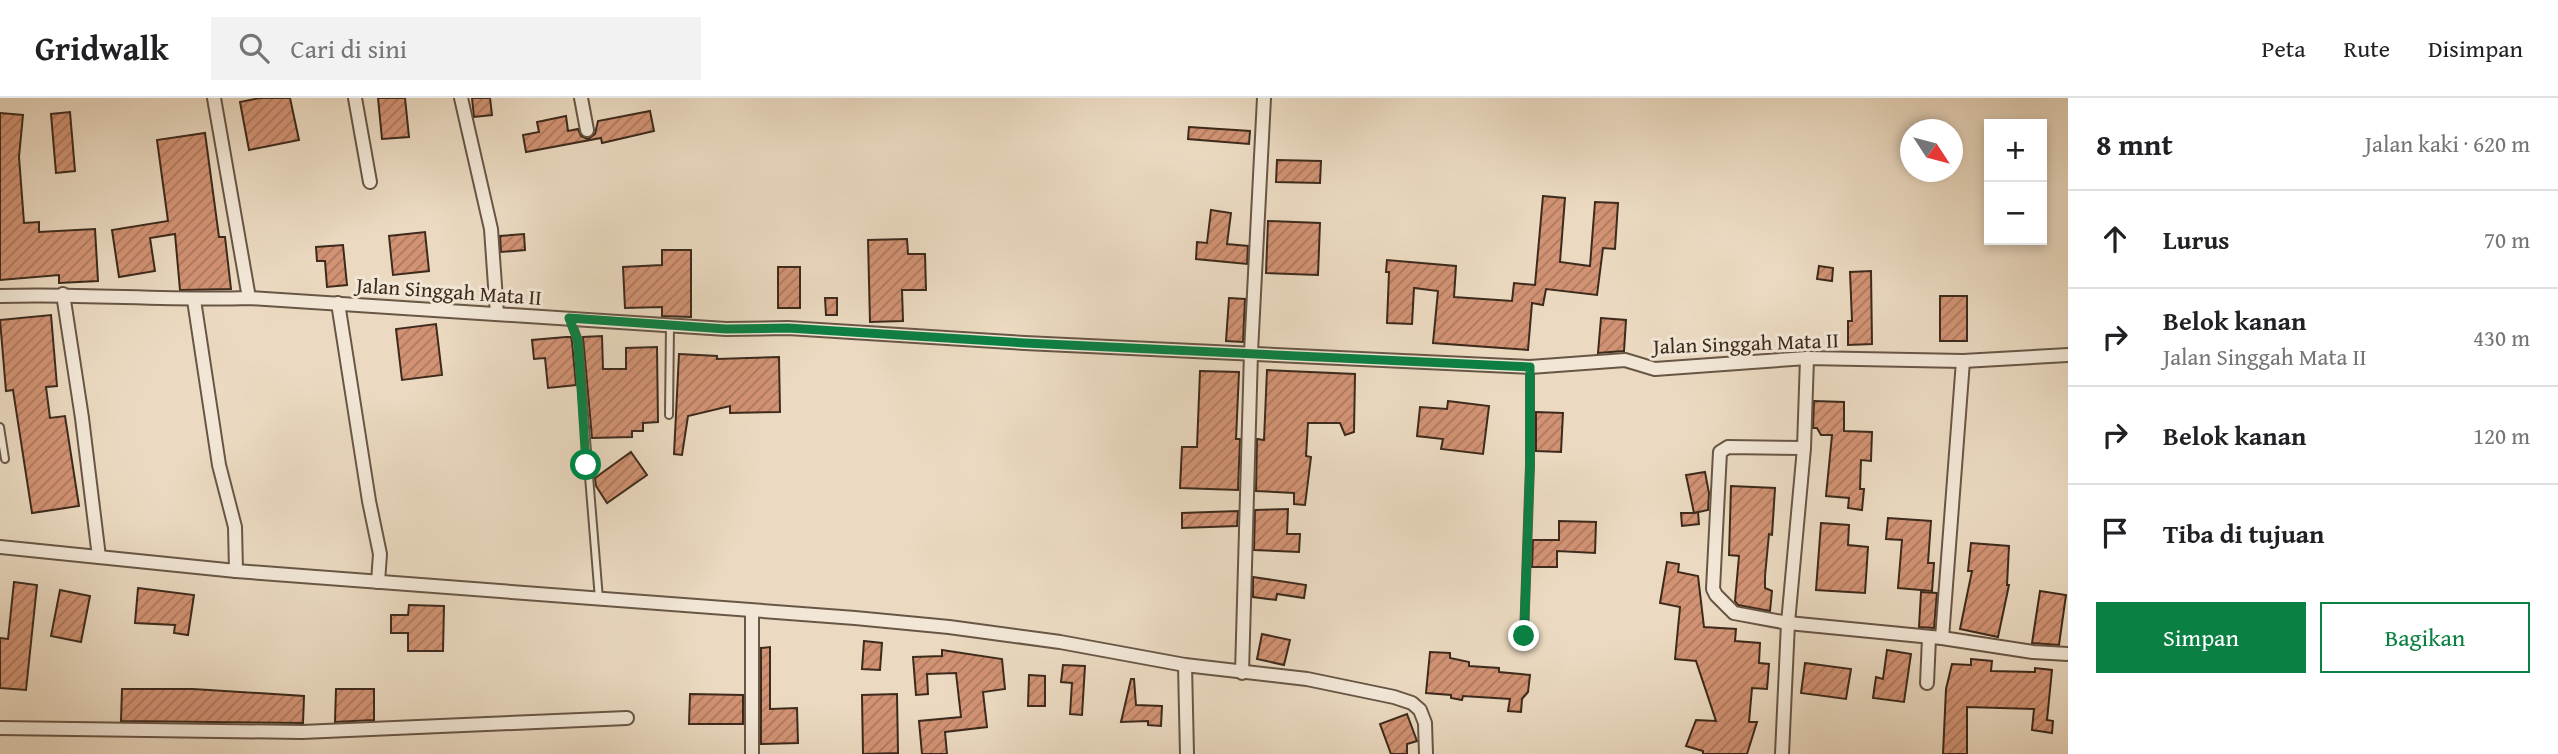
<!DOCTYPE html>
<html lang="id">
<meta charset="utf-8">
<style>
body{margin:0;font-family:"Gentium Book Plus",serif;background:#f2f2f2;color:#202124}
.controls{position:absolute;right:21px;top:21px;display:grid;overflow:hidden;border-radius:0px;box-shadow:0 4px 10px #0003}
.controls button{width:63px;height:63px;display:grid;place-items:center;padding:0;border:0;border-bottom:2px solid #e0e0e0;background:#fff;color:#202124;font:35px sans-serif}
.compass{position:absolute;left:1900px;top:21px;width:63px;height:63px;border-radius:50%;background:#fff;box-shadow:0 4px 10px #0003;rotate:126deg}
.stop{position:absolute;width:21px;height:21px;margin:-16px;border:5px solid #0b8043;border-radius:50%;background:#fff}
.stop.end{background:#0b8043;border-color:#fff;box-shadow:0 2px 7px #0008}
.list{margin:0;padding:0;list-style:none}
h2{display:flex;justify-content:space-between;align-items:center;height:91px;margin:0;padding:0 28px;font-size:30px}
h2 small{font-size:23px;font-weight:400;color:#757577}
.list li{display:grid;grid-template-columns:46px 1fr auto;gap:21px;align-items:center;box-sizing:border-box;height:98px;padding:0 28px;border-top:2px solid #e0e0e0}
.list b{display:block;font-size:26px;white-space:nowrap}
.list p{margin:0;font-size:23px;white-space:nowrap;color:#757577}
.list em{font-size:23px;font-style:normal;color:#757577}
.actions{display:flex;gap:14px;padding:21px 28px}
.actions a{flex:1;padding:16px 0;border:2px solid #0b8043;border-radius:0px;text-align:center;font-size:24px;color:#0b8043}
.actions .main{background:#0b8043;color:#fff}
.icon{flex:none;width:38px;height:38px;fill:none;stroke:currentColor;stroke-width:2;stroke-linecap:round;stroke-linejoin:round}
.map{position:relative;flex:none;width:2068px;height:656px;overflow:hidden}
header{display:flex;align-items:center;gap:42px;box-sizing:border-box;height:98px;padding:0 35px;background:#fff;border-bottom:2px solid #e0e0e0}
header strong{font-size:33px}
nav{display:flex;gap:38px;margin-inline-start:auto;font-size:24px}
.search{width:490px;height:63px;background:#f2f2f2;display:flex;align-items:center;gap:18px;box-sizing:border-box;padding:0 24px;border-radius:0px;color:#757577;font-size:26px}
main{display:flex}
aside{flex:1;background:#fff}
.map>svg:first-child{display:block}
.building{fill:url(#building-hatch);stroke:#3d2a1c;stroke-width:2}
.lines{fill:none;stroke-linecap:round;stroke-linejoin:round}
.lane-casing{stroke:#685645;stroke-width:10}
.street-casing{stroke:#685645;stroke-width:16}
.lane{stroke:#f2e7d7;stroke-width:6}
.street{stroke:#f2e7d7;stroke-width:12}
.route{stroke:#0b8043;stroke-width:9}
.labels{text-anchor:middle;dominant-baseline:central;stroke-width:6;stroke-linejoin:round;paint-order:stroke}
.street-label{font-size:21px;fill:#3d2a1c;stroke:#f2e7d7}
</style>
<header>
<strong>Gridwalk</strong>
<div class="search"><svg class="icon" aria-label="search" viewBox="0 0 24 24"><circle cx="10" cy="10" r="6"/><path d="M15 15l6 6"/></svg>Cari di sini</div>
<nav><a>Peta</a><a>Rute</a><a>Disimpan</a></nav>
</header>
<main>
<div class="map">
<svg width="2068" height="656" viewBox="0 0 2068 656">
<defs>
<pattern id="building-hatch" width="6" height="6" patternUnits="userSpaceOnUse" patternTransform="scale(1.75)"><rect width="6" height="6" fill="#d29374"/><path d="M-1 1l2-2M0 6l6-6M5 7l2-2" fill="none" stroke="#ac785e"/></pattern>
</defs>
<rect width="100%" height="100%" fill="#ebdac1"/>
<filter id="stains"><feTurbulence type="fractalNoise" baseFrequency=".00286" numOctaves="4"/><feColorMatrix values="0 0 0 0 .2 0 0 0 0 .09 0 0 0 0 .02 0 0 0 .5 -.17"/></filter>
<radialGradient id="worn" r=".72"><stop offset=".6" stop-color="#630" stop-opacity="0"/><stop offset="1" stop-color="#630" stop-opacity=".3"/></radialGradient>
<g class="building">
<polygon points="260,0 290,0 299,42 249,52 240,4"/>
<polygon points="378,0 405,0 409,39 382,41"/>
<polygon points="472,0 490,0 492,17 474,19"/>
<polygon points="650,13 654,33 602,45 601,40 526,54 523,37 539,34 537,24 566,18 568,33 578,31 581,38 588,41 595,36 598,23"/>
<polygon points="70,14 75,73 56,75 51,16"/>
<polygon points="0,15 23,17 19,59 24,125 39,124 39,134 95,131 98,183 59,185 59,177 0,182"/>
<polygon points="1189,29 1250,33 1249,46 1188,41"/>
<polygon points="205,35 219,139 225,139 231,191 180,192 175,136 150,140 155,173 119,179 112,132 168,123 157,42"/>
<polygon points="1277,62 1321,63 1320,85 1276,84"/>
<polygon points="1543,98 1565,100 1560,164 1590,168 1595,104 1618,105 1615,151 1603,150 1597,197 1546,191 1543,207 1532,205 1528,252 1433,245 1438,193 1414,190 1412,226 1387,225 1389,174 1386,174 1387,162 1456,168 1454,199 1512,203 1514,185 1535,187"/>
<polygon points="1211,112 1231,115 1227,146 1248,148 1247,166 1196,161 1197,144 1207,145"/>
<polygon points="1268,123 1320,125 1318,177 1266,175"/>
<polygon points="425,134 429,173 393,177 389,138"/>
<polygon points="524,136 525,152 501,154 500,138"/>
<polygon points="907,141 908,156 925,156 926,192 902,192 903,223 870,224 868,142"/>
<polygon points="343,147 347,187 327,189 325,163 317,163 316,149"/>
<polygon points="662,152 691,152 691,219 662,218 662,209 625,210 623,169 662,167"/>
<polygon points="1819,168 1833,170 1832,183 1817,181"/>
<rect x="778" y="169" width="22" height="41"/>
<polygon points="1871,173 1872,246 1848,247 1848,223 1852,223 1850,174"/>
<rect x="1940" y="198" width="27" height="45"/>
<polygon points="825,200 837,200 837,217 826,217"/>
<polygon points="1229,200 1245,201 1243,244 1226,243"/>
<polygon points="51,217 57,288 46,289 50,320 65,318 79,408 32,415 13,292 6,293 0,222"/>
<polygon points="1601,220 1626,222 1624,253 1598,255"/>
<polygon points="436,226 442,277 402,282 396,231"/>
<polygon points="602,238 603,271 626,271 626,250 657,249 658,324 643,325 643,333 632,333 632,339 592,340 583,239"/>
<polygon points="566,239 571,239 572,244 576,287 548,290 545,260 534,261 532,242"/>
<polygon points="679,256 717,258 717,261 779,259 780,314 730,315 730,308 688,318 682,357 674,356"/>
<polygon points="1267,272 1355,276 1354,334 1345,337 1340,325 1308,325 1306,358 1311,359 1305,407 1294,406 1294,395 1256,393 1257,341 1264,342"/>
<polygon points="1200,273 1239,274 1236,341 1240,341 1238,392 1180,390 1182,349 1197,349"/>
<polygon points="1448,303 1489,308 1483,356 1441,351 1443,341 1417,338 1420,309 1447,311"/>
<polygon points="1814,303 1844,304 1844,333 1872,334 1871,363 1861,362 1860,391 1864,391 1862,412 1848,410 1849,400 1826,398 1832,337 1821,337 1817,330 1813,330"/>
<polygon points="1536,314 1563,315 1561,354 1536,353"/>
<polygon points="631,354 647,377 607,405 596,388 595,380"/>
<polygon points="1705,374 1709,395 1708,412 1694,415 1698,414 1699,426 1682,428 1681,415 1694,415 1686,377"/>
<polygon points="1731,388 1775,390 1772,437 1769,436 1765,478 1765,490 1772,493 1770,513 1738,507 1735,503 1739,458 1729,457"/>
<polygon points="1288,411 1287,436 1300,436 1299,454 1254,452 1255,412"/>
<polygon points="1238,413 1237,428 1182,430 1182,415"/>
<polygon points="1888,420 1931,423 1928,465 1934,465 1932,493 1898,490 1902,442 1886,441"/>
<polygon points="1559,423 1596,424 1595,455 1557,453 1557,469 1532,469 1533,442 1559,442"/>
<polygon points="1821,425 1849,427 1848,447 1868,449 1865,495 1816,492"/>
<polygon points="1971,445 2009,448 2007,487 2009,487 1998,539 1960,531 1972,473 1968,473"/>
<polygon points="1667,464 1679,466 1678,474 1698,478 1704,529 1736,531 1735,543 1760,545 1759,565 1769,566 1767,591 1752,590 1749,624 1757,624 1747,656 1703,656 1703,653 1686,648 1696,622 1716,623 1696,563 1675,561 1680,509 1660,505"/>
<polygon points="1253,479 1306,487 1304,500 1277,496 1276,502 1253,499"/>
<polygon points="14,484 37,487 26,592 0,590 0,540 8,541"/>
<polygon points="138,490 194,497 188,537 174,535 175,527 135,525"/>
<polygon points="60,492 90,498 81,544 51,538"/>
<polygon points="2040,493 2066,497 2059,547 2032,545"/>
<polygon points="1921,494 1937,495 1934,530 1919,529"/>
<polygon points="409,507 444,508 443,553 408,553 408,535 391,535 391,517 408,517"/>
<polygon points="1262,536 1290,542 1284,567 1257,561"/>
<polygon points="864,543 882,545 880,572 862,571"/>
<polygon points="770,549 770,611 797,610 798,645 761,646 761,550"/>
<polygon points="942,552 1002,561 1005,591 983,594 987,629 945,634 947,656 922,656 919,623 961,619 956,575 927,576 928,596 916,597 913,559 942,558"/>
<polygon points="1887,552 1911,556 1904,604 1873,600 1876,579 1883,581"/>
<polygon points="1430,554 1450,555 1450,560 1469,564 1469,568 1499,570 1499,574 1530,577 1528,594 1522,601 1521,614 1508,613 1510,601 1463,598 1462,602 1451,600 1451,597 1426,595"/>
<polygon points="1971,561 1992,563 1991,573 2035,574 2035,570 2052,572 2047,622 2053,623 2052,635 2032,632 2034,611 1967,609 1967,656 1943,656 1946,591 1952,566 1971,567"/>
<polygon points="1805,565 1851,571 1846,601 1801,595"/>
<polygon points="1063,567 1085,568 1082,617 1070,616 1072,585 1061,584"/>
<polygon points="1029,577 1045,578 1045,608 1028,608"/>
<polygon points="1131,581 1134,581 1136,607 1162,608 1161,628 1148,627 1148,623 1121,624"/>
<polygon points="122,591 193,591 304,598 303,625 121,623"/>
<polygon points="336,591 374,591 374,622 335,624"/>
<polygon points="690,596 743,597 743,626 689,626"/>
<polygon points="897,596 898,655 863,656 862,597"/>
<polygon points="1407,616 1417,643 1407,646 1407,656 1391,656 1380,626"/>
</g>
<g class="lines">
<defs>
<g id="lane">
<polyline points="570,221 578,243 599,501"/>
<polyline points="669,317 670,227"/>
<polyline points="0,329 5,361"/>
<polyline points="1524,538 1530,367 1530,269"/>
</g>
<g id="street">
<polyline points="214,0 249,200"/>
<polyline points="355,0 370,84"/>
<polyline points="461,0 491,131 497,216"/>
<polyline points="581,0 587,32"/>
<polyline points="63,196 82,320 99,459"/>
<path d="M0,198C83,195 166,203 249,200L726,231L788,230L1025,245L1530,269L1625,262L1655,271L1807,260L1963,263L2068,257"/>
<polyline points="194,202 219,367 235,429 236,473"/>
<polyline points="338,205 369,403 380,456 378,484"/>
<polyline points="1804,350 1728,349 1720,354 1713,491 1716,497 1734,515 1788,525 1942,540 2033,554 2068,556"/>
<polyline points="0,449 236,473 855,520 949,529 1060,544 1185,567 1307,581 1394,599 1412,605 1420,612 1425,625 1426,656"/>
<polyline points="1942,540 1963,263"/>
<polyline points="1185,567 1187,656"/>
<polyline points="1242,575 1251,254 1264,0"/>
<polyline points="1927,585 1929,540"/>
<polyline points="0,630 302,634 627,620"/>
<polyline points="752,656 752,514"/>
<polyline points="1782,656 1788,525 1804,350 1807,260"/>
</g>
</defs>
<use href="#lane" class="lane-casing"/>
<use href="#street" class="street-casing"/>
<use href="#lane" class="lane"/>
<use href="#street" class="street"/>
</g>
<g class="lines">
<polyline class="route" points="586,367 578,243 569,220 726,231 788,230 1025,245 1530,269 1530,367 1524,538"/>
</g>
<g class="labels">
<g class="street-label">
<text transform="translate(449 193) rotate(4)">Jalan Singgah Mata II</text>
<text transform="translate(1746 245) rotate(-2)">Jalan Singgah Mata II</text>
</g>
</g>
<rect width="100%" height="100%" filter="url(#stains)"/>
<rect width="100%" height="100%" fill="url(#worn)"/>
</svg>
<div class="controls">
<button>+</button>
<button>−</button>
</div>
<svg class="compass" viewBox="-18 -18 36 36"><path d="M0-13l5 13h-10z" fill="#e53935"/><path d="M0 13l5-13h-10z" fill="#757577"/></svg>
<div class="stop" style="left:586px;top:367px"></div>
<div class="stop end" style="left:1524px;top:538px"></div>
</div>
<aside>
<h2>8 mnt<small>Jalan kaki · 620 m</small></h2>
<ul class="list">
<li><svg class="icon" aria-label="ahead" viewBox="0 0 24 24"><path d="M12 20V5M6 11l6-6 6 6"/></svg><div><b>Lurus</b></div><em>70 m</em></li>
<li><svg class="icon" aria-label="right" viewBox="0 0 24 24"><path d="M7 20v-9h11M14 6l5 5-5 5"/></svg><div><b>Belok kanan</b><p>Jalan Singgah Mata II</p></div><em>430 m</em></li>
<li><svg class="icon" aria-label="right" viewBox="0 0 24 24"><path d="M7 20v-9h11M14 6l5 5-5 5"/></svg><div><b>Belok kanan</b></div><em>120 m</em></li>
<li><svg class="icon" aria-label="arrive" viewBox="0 0 24 24"><path d="M6 21V4h12l-3 4 3 4H6"/></svg><div><b>Tiba di tujuan</b></div></li>
</ul>
<div class="actions"><a class="main">Simpan</a><a>Bagikan</a></div>
</aside>
</main>
